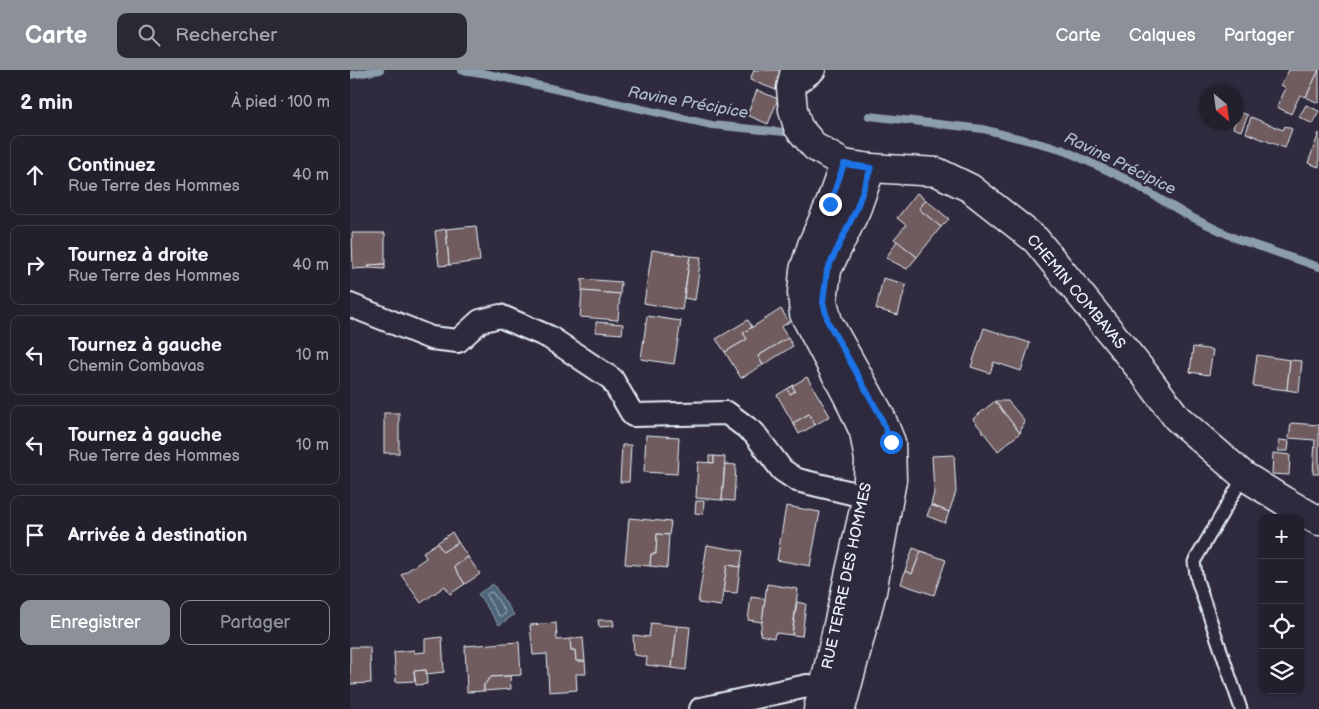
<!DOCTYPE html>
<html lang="fr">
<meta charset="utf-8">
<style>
body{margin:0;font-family:"Balsamiq Sans",sans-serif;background:#2b2836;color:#f1f3f6}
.controls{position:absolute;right:15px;bottom:15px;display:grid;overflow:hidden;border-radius:10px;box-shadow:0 1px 4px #0004}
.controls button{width:45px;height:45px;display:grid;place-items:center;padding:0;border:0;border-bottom:1px solid #403e4a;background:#23202e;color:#f1f3f6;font:25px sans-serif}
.compass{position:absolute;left:849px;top:15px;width:45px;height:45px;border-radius:50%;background:#23202e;box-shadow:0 1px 4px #0004;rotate:151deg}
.stop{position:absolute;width:15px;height:15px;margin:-11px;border:4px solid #1a73e8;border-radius:50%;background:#fff}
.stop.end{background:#1a73e8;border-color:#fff;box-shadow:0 1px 5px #0008}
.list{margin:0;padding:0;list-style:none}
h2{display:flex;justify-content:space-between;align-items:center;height:65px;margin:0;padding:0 20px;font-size:21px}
h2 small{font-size:16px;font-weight:400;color:#a3a3aa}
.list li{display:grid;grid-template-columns:32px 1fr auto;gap:15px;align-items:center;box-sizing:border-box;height:80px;margin:0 10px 10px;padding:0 10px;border:1px solid #403e4a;border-radius:10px}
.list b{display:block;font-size:19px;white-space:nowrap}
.list p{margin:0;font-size:16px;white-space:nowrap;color:#a3a3aa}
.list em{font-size:16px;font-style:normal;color:#a3a3aa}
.actions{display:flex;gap:10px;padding:15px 20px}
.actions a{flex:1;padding:11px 0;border:1px solid #8c9099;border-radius:10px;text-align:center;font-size:18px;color:#8c9099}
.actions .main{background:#8c9099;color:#fff}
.icon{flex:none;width:28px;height:28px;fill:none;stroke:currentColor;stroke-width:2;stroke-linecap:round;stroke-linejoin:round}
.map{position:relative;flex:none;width:969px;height:639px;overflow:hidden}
header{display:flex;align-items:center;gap:30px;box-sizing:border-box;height:70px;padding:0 25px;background:#8c9099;color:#fff}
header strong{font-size:24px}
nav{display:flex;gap:28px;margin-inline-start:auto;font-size:18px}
.search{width:350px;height:45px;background:#2b2836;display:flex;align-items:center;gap:12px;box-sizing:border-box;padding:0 18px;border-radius:10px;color:#a3a3aa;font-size:19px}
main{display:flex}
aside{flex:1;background:#23202e}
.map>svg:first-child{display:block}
.water{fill:#4f667a;stroke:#8c9eac}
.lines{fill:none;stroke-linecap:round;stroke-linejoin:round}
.shore{stroke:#abb9c6;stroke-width:1}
.stream{stroke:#8c9eac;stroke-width:8}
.building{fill:#705b5f;stroke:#e8f1f8}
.lane-casing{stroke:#e8f1f8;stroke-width:15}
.street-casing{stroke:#e8f1f8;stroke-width:26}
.secondary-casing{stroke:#e8f1f8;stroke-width:31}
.lane{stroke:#2f2a3d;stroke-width:11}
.street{stroke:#2f2a3d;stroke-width:22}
.secondary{stroke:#2f2a3d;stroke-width:28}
.route{stroke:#1a73e8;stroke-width:6}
.labels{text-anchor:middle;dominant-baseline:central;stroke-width:4.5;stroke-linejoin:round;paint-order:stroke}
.street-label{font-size:15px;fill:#e8f1f8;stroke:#2f2a3d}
.water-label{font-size:16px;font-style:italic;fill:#abb9c6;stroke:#2f2a3d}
</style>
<header>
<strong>Carte</strong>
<div class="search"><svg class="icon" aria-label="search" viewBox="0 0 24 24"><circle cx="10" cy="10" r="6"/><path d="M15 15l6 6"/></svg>Rechercher</div>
<nav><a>Carte</a><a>Calques</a><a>Partager</a></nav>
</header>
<main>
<aside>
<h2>2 min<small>À pied · 100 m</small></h2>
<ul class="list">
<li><svg class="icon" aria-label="ahead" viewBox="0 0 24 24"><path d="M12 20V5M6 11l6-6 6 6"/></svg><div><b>Continuez</b><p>Rue Terre des Hommes</p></div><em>40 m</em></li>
<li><svg class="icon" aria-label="right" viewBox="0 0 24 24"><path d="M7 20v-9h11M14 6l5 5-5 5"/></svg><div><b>Tournez à droite</b><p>Rue Terre des Hommes</p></div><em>40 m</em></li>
<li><svg class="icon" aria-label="left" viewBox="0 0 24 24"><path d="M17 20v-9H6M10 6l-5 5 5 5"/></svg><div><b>Tournez à gauche</b><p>Chemin Combavas</p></div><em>10 m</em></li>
<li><svg class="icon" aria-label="left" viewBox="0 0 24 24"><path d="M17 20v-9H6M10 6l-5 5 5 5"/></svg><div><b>Tournez à gauche</b><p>Rue Terre des Hommes</p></div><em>10 m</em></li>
<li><svg class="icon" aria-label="arrive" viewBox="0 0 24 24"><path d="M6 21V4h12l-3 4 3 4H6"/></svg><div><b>Arrivée à destination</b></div></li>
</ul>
<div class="actions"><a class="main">Enregistrer</a><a>Partager</a></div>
</aside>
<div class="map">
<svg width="969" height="639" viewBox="0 0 969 639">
<rect width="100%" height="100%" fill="#2f2a3d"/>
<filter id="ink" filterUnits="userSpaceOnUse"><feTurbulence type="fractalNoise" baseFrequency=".02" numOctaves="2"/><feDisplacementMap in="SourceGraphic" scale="10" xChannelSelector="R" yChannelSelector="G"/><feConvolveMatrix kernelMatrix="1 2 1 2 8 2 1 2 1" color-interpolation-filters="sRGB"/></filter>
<g filter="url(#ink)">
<polygon class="water" points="143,514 164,545 149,555 128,524"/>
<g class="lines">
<polygon class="shore" points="140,522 143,523 155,541 155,544 152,546 149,546 137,527 137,525"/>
<g class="stream">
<polyline points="112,0 138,4 362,55 444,63"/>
<polyline points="0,5 30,0"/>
<polyline points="519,46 633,59 711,79 776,109 837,145 887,169 969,197"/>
</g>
</g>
<g class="building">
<polygon points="404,0 434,0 426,20 400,10"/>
<polygon points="939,0 969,0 956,27 950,25 941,44 927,37 936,18 931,15"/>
<polygon points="969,0 969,31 968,33 956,27"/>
<polygon points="407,20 428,29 418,54 397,45"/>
<polygon points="956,35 969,41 963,54 949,47"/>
<polygon points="889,42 898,45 891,61 883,58 885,52 886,52"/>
<polygon points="901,47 933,60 935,56 942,59 935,78 896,63"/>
<polygon points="969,63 969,97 958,93"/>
<polygon points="567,123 576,130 569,139 591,157 567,187 544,169 556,155 547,148"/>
<polygon points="576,130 599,149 591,157 569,139"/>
<polygon points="126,156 130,191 99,195 96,159"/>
<polygon points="96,159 99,195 89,196 85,161"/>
<polygon points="2,163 35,163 35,194 19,195 19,198 3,199"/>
<polygon points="547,171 567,187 557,199 536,188"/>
<polygon points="302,180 340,186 332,240 294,233"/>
<polygon points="340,186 351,187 345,230 334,228"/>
<polygon points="35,194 35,199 19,198 19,195"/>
<polygon points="533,208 556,214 548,245 526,239"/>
<polygon points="232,209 271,212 270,224 232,221"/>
<polygon points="232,221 270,224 268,250 230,247"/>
<polygon points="431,239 439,252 431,257 438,268 408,286 413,295 391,308 375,282 397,269 393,263"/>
<polygon points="297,246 331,251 324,294 291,289"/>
<polygon points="398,250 402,257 393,263 397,269 375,282 366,269"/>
<polygon points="246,252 273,254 272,264 246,262"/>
<polygon points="634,258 680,273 671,301 644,292 640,303 621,297"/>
<polygon points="438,268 443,276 413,295 408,286"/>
<polygon points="843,277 863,280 859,305 840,302"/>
<polygon points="907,285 940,290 937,320 903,316"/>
<polygon points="940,290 952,291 949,322 937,320"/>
<polygon points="457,307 480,346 465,355 459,344 443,353 427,325 437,319 440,324 445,321 442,316"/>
<polygon points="442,316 445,321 440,324 437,319"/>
<polygon points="645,331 670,363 648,381 623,349"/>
<polygon points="645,331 658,331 674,350 670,363"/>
<rect x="34" y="343" width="15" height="40"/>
<polygon points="459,344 465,355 449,364 443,353"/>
<polygon points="941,353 969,355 969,404 963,404 965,370 939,368"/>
<polygon points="296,365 329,367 327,404 294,402"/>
<polygon points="929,370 939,371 938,381 928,381"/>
<polygon points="272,375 281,375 279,412 270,412"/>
<polygon points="923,383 940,385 939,405 922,404"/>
<polygon points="604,385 606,422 599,442 581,435 584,423 582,386"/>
<rect x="359" y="386" width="5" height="7"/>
<polygon points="364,386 375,387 372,430 346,428 348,392 364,393"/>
<polygon points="375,394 386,395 384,431 372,430"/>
<polygon points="346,431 354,431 353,444 345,443"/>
<polygon points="581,435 599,442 595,453 577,446"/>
<polygon points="436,436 470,442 460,496 427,490"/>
<polygon points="279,448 321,452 319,465 307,464 306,484 301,484 300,496 275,494"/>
<polygon points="102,462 108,472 93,482 87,473"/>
<polygon points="307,464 319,465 317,498 300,496 301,484 306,484"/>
<polygon points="108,472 118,487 104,497 115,514 100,524 95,516 71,533 51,505 76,488 73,482 87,473 93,482"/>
<polygon points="357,475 393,481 390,497 377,495 371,536 348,533"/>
<polygon points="563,478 571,481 562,504 555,501"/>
<polygon points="571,481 596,490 584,525 551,514 555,501 562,504"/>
<polygon points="118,487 130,504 115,514 104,497"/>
<polygon points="377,495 390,497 387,523 373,522"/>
<polygon points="417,514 448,519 442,565 425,563 424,568 410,565"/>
<polygon points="401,527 415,529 412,552 398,550"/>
<polygon points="447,532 456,534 452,566 442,565"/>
<polygon points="248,550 263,550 264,556 249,557"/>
<polygon points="206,553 207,570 220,569 221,580 225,580 226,591 235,591 236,604 226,604 227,620 199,622 197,584 183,585 180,555"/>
<polygon points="301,553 327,556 322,598 296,595 297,587 284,585 283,565 299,567"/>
<polygon points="327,556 340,557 336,600 322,598"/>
<polygon points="92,567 94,602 76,604 76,600 64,601 65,611 46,612 44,582 64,580 64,583 75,582 75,569"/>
<polygon points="233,568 235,591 226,591 225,580 221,580 220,569"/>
<polygon points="169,572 171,605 141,607 134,615 134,621 117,622 115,576"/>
<polygon points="0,577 20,577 21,613 0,614"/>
<polygon points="76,600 77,614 66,615 64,601"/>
<polygon points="160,606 161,619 134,621 134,615 141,607"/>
</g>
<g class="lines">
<defs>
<polyline id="lane" points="891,639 847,510 844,492 894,406"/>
<g id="street">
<polyline points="441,18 464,0"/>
<polyline points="0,235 81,268 108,271 130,251 150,246 199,267 262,309 283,345 377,343 404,363 432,400 447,410 510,425 533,427"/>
<polyline points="351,639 457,616 474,617 489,622"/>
</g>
<g id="secondary">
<polyline points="445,0 441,18 443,40 448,57 465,77 494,94 521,98 587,102 620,118 686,170 796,306 827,348 894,406 934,431 969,451"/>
<polyline points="468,639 474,617 517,426 519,390 514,362 498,327 454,244 452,223 454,200 462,175 480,134 494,94"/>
<polyline points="491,639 522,522 542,410 541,372 530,345 478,252 473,231 477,200 506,140 521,98"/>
</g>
</defs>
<use href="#lane" class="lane-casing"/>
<use href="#street" class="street-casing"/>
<use href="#secondary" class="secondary-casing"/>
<use href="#lane" class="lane"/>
<use href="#street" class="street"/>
<use href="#secondary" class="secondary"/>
</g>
</g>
<g class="lines" filter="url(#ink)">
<polyline class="route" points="480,134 494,94 521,98 506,140 477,200 473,232 478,252 530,345 541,372"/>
</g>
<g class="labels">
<g class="street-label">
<text transform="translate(726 222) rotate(50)">CHEMIN COMBAVAS</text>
<text transform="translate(497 506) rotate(-78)">RUE TERRE DES HOMMES</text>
</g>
<g class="water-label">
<text transform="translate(338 33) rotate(10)">Ravine Précipice</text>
<text transform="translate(770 94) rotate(26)">Ravine Précipice</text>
</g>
</g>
</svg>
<div class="controls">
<button>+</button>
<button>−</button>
<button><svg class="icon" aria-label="locate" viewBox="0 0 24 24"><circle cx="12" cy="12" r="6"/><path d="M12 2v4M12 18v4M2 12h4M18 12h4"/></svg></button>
<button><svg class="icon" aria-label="layers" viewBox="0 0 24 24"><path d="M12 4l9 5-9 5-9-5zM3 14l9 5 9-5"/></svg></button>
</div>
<svg class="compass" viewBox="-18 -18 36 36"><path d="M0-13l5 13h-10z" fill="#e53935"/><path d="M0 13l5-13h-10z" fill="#a3a3aa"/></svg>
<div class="stop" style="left:541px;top:372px"></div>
<div class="stop end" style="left:480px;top:134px"></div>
</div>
</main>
